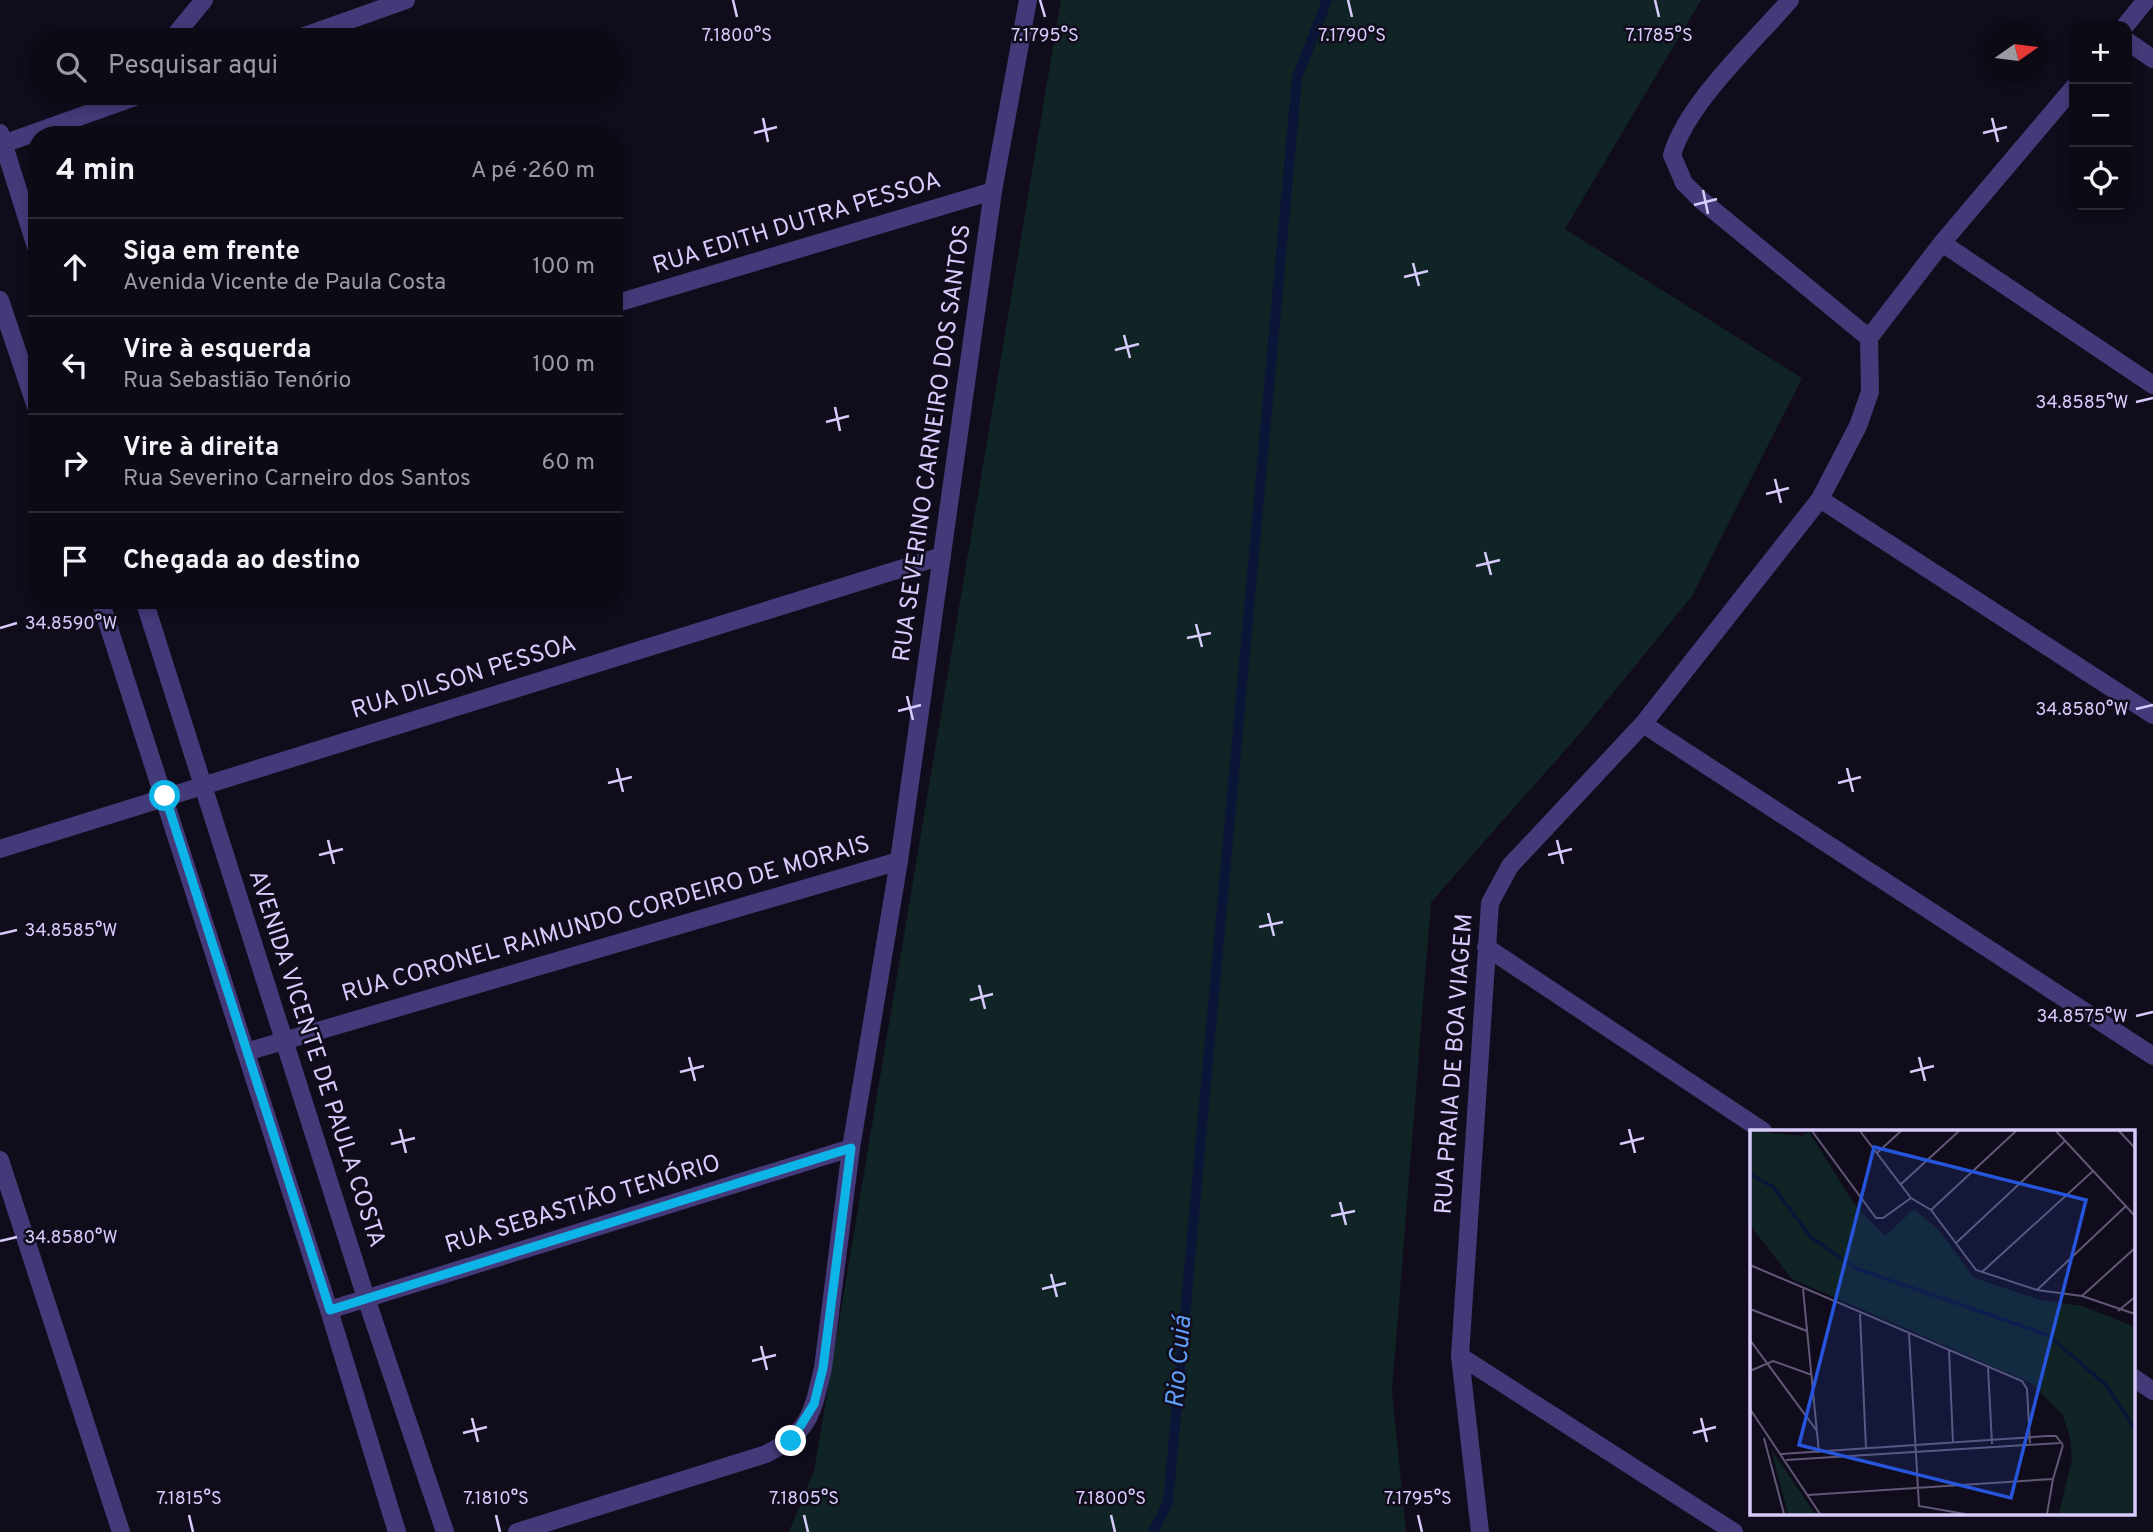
<!DOCTYPE html>
<html lang="pt">
<meta charset="utf-8">
<style>
body{margin:0;font-family:Overpass,sans-serif;background:#16121e;color:#f1f3f6}
.controls{position:absolute;right:21px;top:21px;display:grid;overflow:hidden;border-radius:14px;box-shadow:0 4px 10px #0003}
.controls button{width:63px;height:63px;display:grid;place-items:center;padding:0;border:0;border-bottom:2px solid #2d2a34;background:#0d0915;color:#f1f3f6;font:35px sans-serif}
.compass{position:absolute;left:1985px;top:21px;width:63px;height:63px;border-radius:50%;background:#0d0915;box-shadow:0 4px 10px #0003;rotate:76deg}
.stop{position:absolute;width:21px;height:21px;margin:-16px;border:5px solid #0cb4e7;border-radius:50%;background:#fff}
.stop.end{background:#0cb4e7;border-color:#fff;box-shadow:0 2px 7px #0008}
.list{margin:0;padding:0;list-style:none}
h2{display:flex;justify-content:space-between;align-items:center;height:91px;margin:0;padding:0 28px;font-size:30px}
h2 small{font-size:23px;font-weight:400;color:#9a9aa0}
.list li{display:grid;grid-template-columns:46px 1fr auto;gap:21px;align-items:center;box-sizing:border-box;height:98px;padding:0 28px;border-top:2px solid #2d2a34}
.list b{display:block;font-size:26px;white-space:nowrap}
.list p{margin:0;font-size:23px;white-space:nowrap;color:#9a9aa0}
.list em{font-size:23px;font-style:normal;color:#9a9aa0}
.icon{flex:none;width:38px;height:38px;fill:none;stroke:currentColor;stroke-width:2;stroke-linecap:round;stroke-linejoin:round}
.map{position:relative;flex:none;width:2153px;height:1532px;overflow:hidden}
.search{position:absolute;background:#0d0915;box-shadow:0 4px 10px #0003;left:28px;top:28px;width:595px;height:77px;display:flex;align-items:center;gap:18px;box-sizing:border-box;padding:0 24px;border-radius:38px;color:#9a9aa0;font-size:26px}
.panel{position:absolute;background:#0d0915;box-shadow:0 4px 10px #0003;left:28px;top:126px;width:595px;height:483px;border-radius:28px}
.map>svg:first-child{display:block}
.green{fill:#102426}
.lines{fill:none;stroke-linecap:round;stroke-linejoin:round}
.stream{stroke:#0b1537;stroke-width:10}
.street{stroke:#453a79;stroke-width:18}
.route{stroke:#0cb4e7;stroke-width:9}
.ticks{fill:none;stroke:#d7cbfc;stroke-width:2.5}
.labels{text-anchor:middle;dominant-baseline:central;stroke-width:5;stroke-linejoin:round;paint-order:stroke}
.street-label{font-size:24px;fill:#d7cbfc;stroke:#110c1c}
.water-label{font-size:26px;font-style:italic;fill:#5e9cf6;stroke:#110c1c}
.inset-river{fill:none;stroke:#0b1537;stroke-width:3.5}
.inset-road{fill:none;stroke:#605876;stroke-width:2}
.view{fill:#2654da;fill-opacity:0.15;stroke:#2654da;stroke-width:3.5}
.inset-edge{fill:none;stroke:#d7cbfc;stroke-width:3.5}
.ticks-label{font-size:18px;text-anchor:middle;fill:#d7cbfc;stroke:#110c1c;stroke-width:5;stroke-linejoin:round;paint-order:stroke}
</style>
<div class="map">
<svg width="2153" height="1532" viewBox="0 0 2153 1532">
<rect width="100%" height="100%" fill="#110c1c"/>
<polygon class="green" points="1061,0 1701,0 1565,229 1802,378 1692,596 1581,732 1431,902 1392,1391 1406,1532 789,1532 814,1471"/>
<g class="lines">
<polyline class="stream" points="1153,1532 1168,1503 1297,78 1327,0"/>
<g class="street">
<path d="M1790,0C1754,42 1687,103 1672,155L1684,183L1700,199L1869,338"/>
<polyline points="2125,26 2146,0"/>
<polyline points="171,40 204,0"/>
<polyline points="293,40 406,0"/>
<polyline points="2127,41 2153,59"/>
<polyline points="0,133 37,250"/>
<polyline points="0,145 146,93"/>
<polyline points="1942,243 2153,385"/>
<polyline points="0,300 37,410"/>
<polyline points="614,304 993,191"/>
<polyline points="1820,499 2153,715"/>
<polyline points="100,600 329,1310 397,1532"/>
<polyline points="144,600 366,1298 445,1532"/>
<polyline points="1643,724 2153,1056"/>
<polyline points="0,849 942,556"/>
<polyline points="1486,947 1763,1131"/>
<polyline points="246,1052 899,861"/>
<polyline points="0,1160 121,1532"/>
<polyline points="329,1310 851,1148"/>
<polyline points="1460,1356 1734,1532"/>
<polyline points="2134,1378 2153,1391"/>
<path d="M517,1532L766,1454C810,1432 812,1414 823,1368L851,1148L899,861L993,191L1028,0"/>
<polyline points="1480,1532 1460,1356 1490,903 1510,866 1643,724 1820,499 1858,426 1870,392 1869,338 1942,243 2074,87"/>
</g>
</g>
<g class="lines">
<polyline class="route" points="165,796 330,1310 851,1148 823,1368 814,1404 791,1441"/>
</g>
<path class="ticks" d="M733,0L737,17M1040,0L1045,17M1348,0L1352,17M1655,0L1659,17M763,118L768,142M1992,118L1998,142M754,133L777,127M1983,133L2007,127M1703,190L1708,214M1694,205L1717,199M1413,263L1419,286M1404,277L1428,271M1124,335L1130,358M1115,350L1139,344M2136,402L2153,398M835,407L840,431M826,422L849,416M1775,479L1781,503M1766,494L1789,488M1485,552L1491,575M1476,566L1500,560M1196,624L1202,647M0,628L17,623M1187,638L1211,633M907,696L913,720M2136,709L2153,705M898,711L921,705M617,768L623,792M1847,768L1853,792M608,783L632,777M1838,783L1861,777M328,840L334,864M1557,840L1563,864M319,855L343,849M1548,855L1572,849M1268,913L1274,936M1259,927L1283,922M0,934L17,930M979,985L985,1009M970,1000L993,994M2136,1016L2153,1012M689,1057L695,1081M1919,1057L1925,1081M680,1072L704,1066M1910,1072L1934,1066M400,1129L406,1153M1629,1129L1635,1153M391,1144L415,1138M1620,1144L1644,1138M1340,1202L1346,1225M1331,1216L1355,1211M0,1241L17,1237M1051,1274L1057,1297M1042,1289L1066,1283M761,1346L767,1370M752,1361L776,1355M472,1418L478,1442M1701,1418L1707,1442M463,1433L487,1427M1693,1433L1716,1427M189,1515L193,1532M496,1515L500,1532M804,1515L808,1532M1111,1515L1115,1532M1418,1515L1422,1532"/>
<g class="labels">
<g class="street-label">
<text transform="translate(797 224) rotate(-17)">RUA EDITH DUTRA PESSOA</text>
<text transform="translate(933 443) rotate(-82)">RUA SEVERINO CARNEIRO DOS SANTOS</text>
<text transform="translate(464 678) rotate(-17)">RUA DILSON PESSOA</text>
<text transform="translate(606 920) rotate(-16)">RUA CORONEL RAIMUNDO CORDEIRO DE MORAIS</text>
<text transform="translate(316 1059) rotate(72)">AVENIDA VICENTE DE PAULA COSTA</text>
<text transform="translate(1455 1064) rotate(-86)">RUA PRAIA DE BOA VIAGEM</text>
<text transform="translate(583 1205) rotate(-17)">RUA SEBASTIÃO TENÓRIO</text>
</g>
<g class="water-label">
<text transform="translate(1180 1362) rotate(-85)">Rio Cuiá</text>
</g>
</g>
<g transform="translate(1750 1130)">
<rect width="385" height="385" fill="#110c1c"/>
<path d="M0,1L53,6L59,2L107,78L135,106L164,79L190,101L224,148L290,170L332,176L385,197V384H309L322,329L320,308L313,285L281,253L42,149L0,95ZM21,319L65,384H38Z" fill="#102426"/>
<path class="inset-river" d="M0,44L23,57L61,107L105,138L298,205L357,256L385,300"/>
<path class="inset-road" d="M62,1L126,88H133L161,68M110,1L161,68L181,80L226,140L287,160L332,166L385,184M306,1L385,86M369,1L385,18M127,23L151,1M150,55L209,1M181,80L266,1M206,113L315,11M0,135L272,251L277,259L280,313M232,142L343,41M53,159L69,323M287,160L376,76M332,166L385,118M0,179L57,201M368,181L385,167M110,184L116,319M159,204L169,376L215,384M0,210L67,301M199,220L203,313M238,237L242,314M0,241L23,231L62,245M0,279L70,384M14,308L34,384M31,324L297,306H306L313,315M36,330L310,313M58,365L303,349L313,315M297,384L303,349"/>
<path class="view" d="M124,17L336,70L261,368L49,315Z"/>
<rect width="385" height="385" class="inset-edge"/>
</g>
<g class="ticks-label">
<text x="737" y="41">7.1800°S</text>
<text x="1045" y="41">7.1795°S</text>
<text x="1352" y="41">7.1790°S</text>
<text x="1659" y="41">7.1785°S</text>
<text x="2082" y="408">34.8585°W</text>
<text x="71" y="629">34.8590°W</text>
<text x="2082" y="715">34.8580°W</text>
<text x="71" y="936">34.8585°W</text>
<text x="2082" y="1022">34.8575°W</text>
<text x="71" y="1243">34.8580°W</text>
<text x="189" y="1504">7.1815°S</text>
<text x="496" y="1504">7.1810°S</text>
<text x="804" y="1504">7.1805°S</text>
<text x="1111" y="1504">7.1800°S</text>
<text x="1418" y="1504">7.1795°S</text>
</g>
</svg>
<div class="controls">
<button>+</button>
<button>−</button>
<button><svg class="icon" aria-label="locate" viewBox="0 0 24 24"><circle cx="12" cy="12" r="6"/><path d="M12 2v4M12 18v4M2 12h4M18 12h4"/></svg></button>
</div>
<svg class="compass" viewBox="-18 -18 36 36"><path d="M0-13l5 13h-10z" fill="#e53935"/><path d="M0 13l5-13h-10z" fill="#9a9aa0"/></svg>
<div class="stop" style="left:165px;top:796px"></div>
<div class="stop end" style="left:791px;top:1441px"></div>
<div class="search"><svg class="icon" aria-label="search" viewBox="0 0 24 24"><circle cx="10" cy="10" r="6"/><path d="M15 15l6 6"/></svg>Pesquisar aqui</div>
<section class="panel">
<h2>4 min<small>A pé · 260 m</small></h2>
<ul class="list">
<li><svg class="icon" aria-label="ahead" viewBox="0 0 24 24"><path d="M12 20V5M6 11l6-6 6 6"/></svg><div><b>Siga em frente</b><p>Avenida Vicente de Paula Costa</p></div><em>100 m</em></li>
<li><svg class="icon" aria-label="left" viewBox="0 0 24 24"><path d="M17 20v-9H6M10 6l-5 5 5 5"/></svg><div><b>Vire à esquerda</b><p>Rua Sebastião Tenório</p></div><em>100 m</em></li>
<li><svg class="icon" aria-label="right" viewBox="0 0 24 24"><path d="M7 20v-9h11M14 6l5 5-5 5"/></svg><div><b>Vire à direita</b><p>Rua Severino Carneiro dos Santos</p></div><em>60 m</em></li>
<li><svg class="icon" aria-label="arrive" viewBox="0 0 24 24"><path d="M6 21V4h12l-3 4 3 4H6"/></svg><div><b>Chegada ao destino</b></div></li>
</ul>
</section>
</div>
